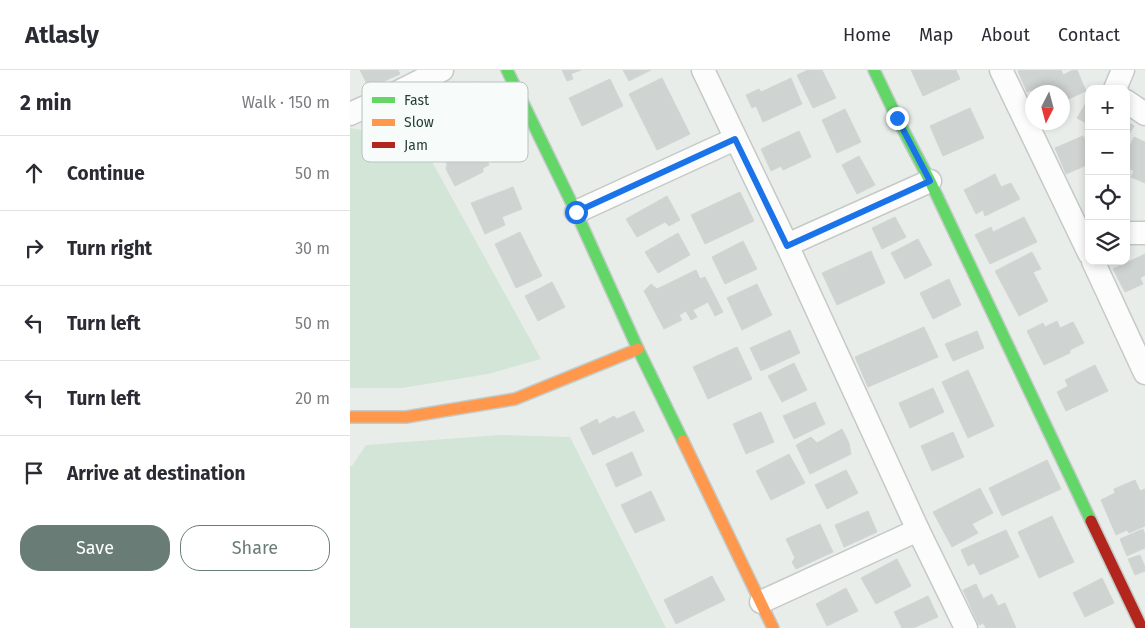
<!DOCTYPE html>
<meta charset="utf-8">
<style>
body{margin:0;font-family:"Fira Sans",sans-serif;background:#f2f2f3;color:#2b2b33}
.controls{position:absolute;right:15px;top:15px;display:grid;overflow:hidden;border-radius:10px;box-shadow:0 2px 8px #0003}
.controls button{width:45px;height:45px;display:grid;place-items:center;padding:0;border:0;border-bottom:1px solid #e1e1e2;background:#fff;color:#2b2b33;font:25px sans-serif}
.compass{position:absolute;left:675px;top:15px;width:45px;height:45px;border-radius:50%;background:#fff;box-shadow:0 2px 8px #0003;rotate:186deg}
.stop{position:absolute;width:15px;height:15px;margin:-11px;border:4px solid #1a73e8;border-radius:50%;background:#fff}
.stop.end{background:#1a73e8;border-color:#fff;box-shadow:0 1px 5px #0008}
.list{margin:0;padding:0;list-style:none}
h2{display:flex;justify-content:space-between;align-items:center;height:65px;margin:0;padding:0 20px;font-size:21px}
h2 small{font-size:16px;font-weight:400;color:#7c7c81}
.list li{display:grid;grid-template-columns:32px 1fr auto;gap:15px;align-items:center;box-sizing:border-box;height:75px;padding:0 20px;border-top:1px solid #e1e1e2}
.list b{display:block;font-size:19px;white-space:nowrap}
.list em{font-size:16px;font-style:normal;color:#7c7c81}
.actions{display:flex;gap:10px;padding:15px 20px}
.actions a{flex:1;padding:11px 0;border:1px solid #697d76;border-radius:20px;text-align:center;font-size:18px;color:#697d76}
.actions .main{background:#697d76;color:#fff}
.icon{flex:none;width:28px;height:28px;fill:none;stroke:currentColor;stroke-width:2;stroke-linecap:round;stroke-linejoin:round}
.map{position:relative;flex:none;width:795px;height:558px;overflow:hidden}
header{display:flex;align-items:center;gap:30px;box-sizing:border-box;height:70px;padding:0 25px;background:#fff;border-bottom:1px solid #e1e1e2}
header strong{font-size:24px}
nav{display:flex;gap:28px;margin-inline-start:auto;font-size:18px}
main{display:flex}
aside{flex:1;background:#fff}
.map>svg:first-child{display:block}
.green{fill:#d2e5d6}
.building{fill:#cfd4d2;stroke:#d1d6d3}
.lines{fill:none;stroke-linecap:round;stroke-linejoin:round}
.street-casing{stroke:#c5cac7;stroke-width:25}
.fast-casing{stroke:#c3cbc7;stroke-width:14}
.slow-casing{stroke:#c3cbc7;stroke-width:14}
.jam-casing{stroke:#c3cbc7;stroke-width:14}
.street{stroke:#fcfcfc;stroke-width:22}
.fast{stroke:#63d668;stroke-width:11}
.slow{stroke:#ff974d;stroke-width:11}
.jam{stroke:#b3261e;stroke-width:11}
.route{stroke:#1a73e8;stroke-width:6}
.key{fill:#f7fbf9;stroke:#b8c3bf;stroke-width:1}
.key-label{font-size:14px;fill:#254137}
</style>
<header>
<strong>Atlasly</strong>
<nav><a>Home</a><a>Map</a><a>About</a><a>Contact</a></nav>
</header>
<main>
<aside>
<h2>2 min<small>Walk · 150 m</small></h2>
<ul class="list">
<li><svg class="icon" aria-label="ahead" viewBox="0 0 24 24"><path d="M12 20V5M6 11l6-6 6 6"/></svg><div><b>Continue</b></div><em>50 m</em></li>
<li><svg class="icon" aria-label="right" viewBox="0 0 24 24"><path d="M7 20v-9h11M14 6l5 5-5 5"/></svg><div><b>Turn right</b></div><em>30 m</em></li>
<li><svg class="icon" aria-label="left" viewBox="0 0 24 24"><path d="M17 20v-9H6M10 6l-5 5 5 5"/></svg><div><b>Turn left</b></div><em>50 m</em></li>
<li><svg class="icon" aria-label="left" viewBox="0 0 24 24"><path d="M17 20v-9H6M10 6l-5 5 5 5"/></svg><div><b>Turn left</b></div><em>20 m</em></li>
<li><svg class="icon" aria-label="arrive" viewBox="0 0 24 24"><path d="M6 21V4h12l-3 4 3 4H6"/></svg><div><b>Arrive at destination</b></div></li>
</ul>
<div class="actions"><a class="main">Save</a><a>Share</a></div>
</aside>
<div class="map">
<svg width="795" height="558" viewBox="0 0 795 558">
<rect width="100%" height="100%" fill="#e8edea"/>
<g class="green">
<polygon points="0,58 70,70 191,289 138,304 52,318 0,318"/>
<polygon points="150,365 220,367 316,558 0,558 0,396 2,396 16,375"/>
</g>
<g class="building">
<polygon points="10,0 48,0 50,4 19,18"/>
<polygon points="212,0 231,0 221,4 223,9 217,11"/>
<polygon points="273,0 301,0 279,11"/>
<polygon points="458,0 472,0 486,28 463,38 447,5"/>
<polygon points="561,0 606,0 610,9 573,26"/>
<polygon points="670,0 711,0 713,5 723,0 727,0 736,21 712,32 712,22 683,22 681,20 677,22 668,1"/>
<polygon points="312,8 340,64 307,80 279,24"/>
<polygon points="441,8 452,34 413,52 406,36 402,38 396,25 409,19 411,22"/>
<polygon points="260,9 273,36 232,56 219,28"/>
<polygon points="127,12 136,34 87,54 75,26 106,13 108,20"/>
<polygon points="739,28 739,61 735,59 736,53 727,48"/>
<polygon points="620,38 634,68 593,86 580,56"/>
<polygon points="495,39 511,72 487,83 472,50"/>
<polygon points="776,51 784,56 776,69"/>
<polygon points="449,61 461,87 433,100 431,96 421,101 411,79"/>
<polygon points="733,66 739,79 739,94 716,104 705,78"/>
<polygon points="784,67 795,72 795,113 781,107 784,101 776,97 780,87 776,84"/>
<polygon points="120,77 126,89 134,85 139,95 133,98 133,102 105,116 96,99 97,95 94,87 109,79 111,82"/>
<polygon points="509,86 525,115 507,124 492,95"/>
<polygon points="645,104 651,117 661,113 670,129 635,146 633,140 626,144 614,120"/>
<polygon points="163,117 172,139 152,147 155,155 135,164 121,133"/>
<polygon points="390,122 404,151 355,174 341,145"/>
<polygon points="317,126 330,150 319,156 315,152 287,167 276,149"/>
<polygon points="545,147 556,167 532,179 522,158"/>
<polygon points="674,147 687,172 640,194 625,165 641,157 643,162"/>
<polygon points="170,162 192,206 166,218 145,174"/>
<polygon points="328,163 340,185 308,203 295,182"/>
<polygon points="568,169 582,195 555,209 541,183"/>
<polygon points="393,171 407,199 375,214 362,187"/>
<polygon points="521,181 535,213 487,235 472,203"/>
<polygon points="682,182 691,199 683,202 698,231 669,246 645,201"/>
<polygon points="795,184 795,205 790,208 793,214 775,222 763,199"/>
<polygon points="346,200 350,209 355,207 373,242 365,246 358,232 343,240 347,247 341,250 336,241 329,245 332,250 314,259 294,221 301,214 307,219"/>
<polygon points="599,209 611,235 583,249 570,223"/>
<polygon points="202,212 215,237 188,251 175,226"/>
<polygon points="407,214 422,245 392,260 377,228"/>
<polygon points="707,251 710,258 723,252 734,273 720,280 720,283 694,295 677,261 693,253 695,257"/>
<polygon points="574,257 588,287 518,317 505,287"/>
<polygon points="440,260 450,283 411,301 400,278"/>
<polygon points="627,261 634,278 603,291 595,274"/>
<polygon points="387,277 402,309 358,329 343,297"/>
<polygon points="444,293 457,320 432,332 418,306"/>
<polygon points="745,295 758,321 716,341 707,322 718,316 715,310"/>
<polygon points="618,300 644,356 618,368 592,312"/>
<polygon points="583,318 594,342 560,358 549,333"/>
<polygon points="465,332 475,354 444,369 433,346"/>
<polygon points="284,341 294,361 243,385 230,358 247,349 249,354 264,346 267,349"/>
<polygon points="411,342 424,372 396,384 383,354"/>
<polygon points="492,359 499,373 501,384 460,404 446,375 461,367 467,373"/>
<polygon points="603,362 614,387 582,401 571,376"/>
<polygon points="282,382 292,405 266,417 256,394"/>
<polygon points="439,384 455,413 421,430 406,401"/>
<polygon points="697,390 711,419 652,446 639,418"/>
<polygon points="496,400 508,423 477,439 465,415"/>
<polygon points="785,410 790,421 795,419 795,456 779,463 777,460 766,465 751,430 765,423 764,419"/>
<polygon points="630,418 643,443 622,454 628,463 602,477 583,442"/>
<polygon points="301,421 315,450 285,463 271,435"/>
<polygon points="518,441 527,462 494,477 485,455"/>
<polygon points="702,446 724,492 689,508 668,462"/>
<polygon points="470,454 483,482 446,499 442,492 445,488 436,469"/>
<polygon points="793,459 795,465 795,478 777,486 770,469"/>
<polygon points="656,460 669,487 630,505 624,493 618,496 611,480"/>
<polygon points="790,485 795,497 795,501 785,505 778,489"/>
<polygon points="547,489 561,516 526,534 511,508"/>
<polygon points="362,506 375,530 326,554 314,530"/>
<polygon points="752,508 764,533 735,547 723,523"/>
<polygon points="626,514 633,529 642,524 648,536 655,533 666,558 636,558 633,553 629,555 613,520"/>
<polygon points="496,518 508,541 477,556 466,534"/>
<polygon points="578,526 588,547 563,558 552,558 544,542"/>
</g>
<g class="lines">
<defs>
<g id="street">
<polyline points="353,0 437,175 568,460 616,558"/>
<polyline points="651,0 739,183"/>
<polyline points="765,19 773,0"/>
<polyline points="776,31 795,44"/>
<polyline points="0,44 48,22 92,0"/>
<polyline points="226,142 385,69"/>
<polyline points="776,163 795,163"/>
<polyline points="437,175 580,111"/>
<polyline points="743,191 795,303"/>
<polyline points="411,532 568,460"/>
</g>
<g id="fast">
<polyline points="157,0 226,142 288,279 333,371"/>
<polyline points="524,0 547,48 580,111 741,451"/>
</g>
<g id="slow">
<polyline points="0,347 56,347 165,329 288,279"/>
<polyline points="333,371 423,558"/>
</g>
<polyline id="jam" points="741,451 792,558"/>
</defs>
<use href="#street" class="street-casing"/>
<use href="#fast" class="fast-casing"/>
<use href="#slow" class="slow-casing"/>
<use href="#jam" class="jam-casing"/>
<use href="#street" class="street"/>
<use href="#fast" class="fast"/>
<use href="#slow" class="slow"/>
<use href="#jam" class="jam"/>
</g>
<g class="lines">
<polyline class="route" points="226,142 385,69 437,176 580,111 547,48"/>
</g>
<rect x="12" y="12" width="166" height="80" rx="8" class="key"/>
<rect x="22" y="27" width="23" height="6" fill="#63d668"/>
<rect x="22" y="49" width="23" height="7" fill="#ff974d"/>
<rect x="22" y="72" width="23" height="6" fill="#b3261e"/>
<g class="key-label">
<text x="54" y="35">Fast</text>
<text x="54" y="57">Slow</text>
<text x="54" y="80">Jam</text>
</g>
</svg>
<div class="controls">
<button>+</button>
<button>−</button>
<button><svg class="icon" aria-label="locate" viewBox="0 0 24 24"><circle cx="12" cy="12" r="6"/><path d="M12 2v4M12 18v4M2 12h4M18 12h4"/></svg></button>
<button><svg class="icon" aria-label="layers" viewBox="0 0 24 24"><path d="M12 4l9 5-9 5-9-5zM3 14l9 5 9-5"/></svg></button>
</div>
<svg class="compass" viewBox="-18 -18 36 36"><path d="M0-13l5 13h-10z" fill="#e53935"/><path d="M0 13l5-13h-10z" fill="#7c7c81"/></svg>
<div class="stop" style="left:226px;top:142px"></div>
<div class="stop end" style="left:547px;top:48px"></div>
</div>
</main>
